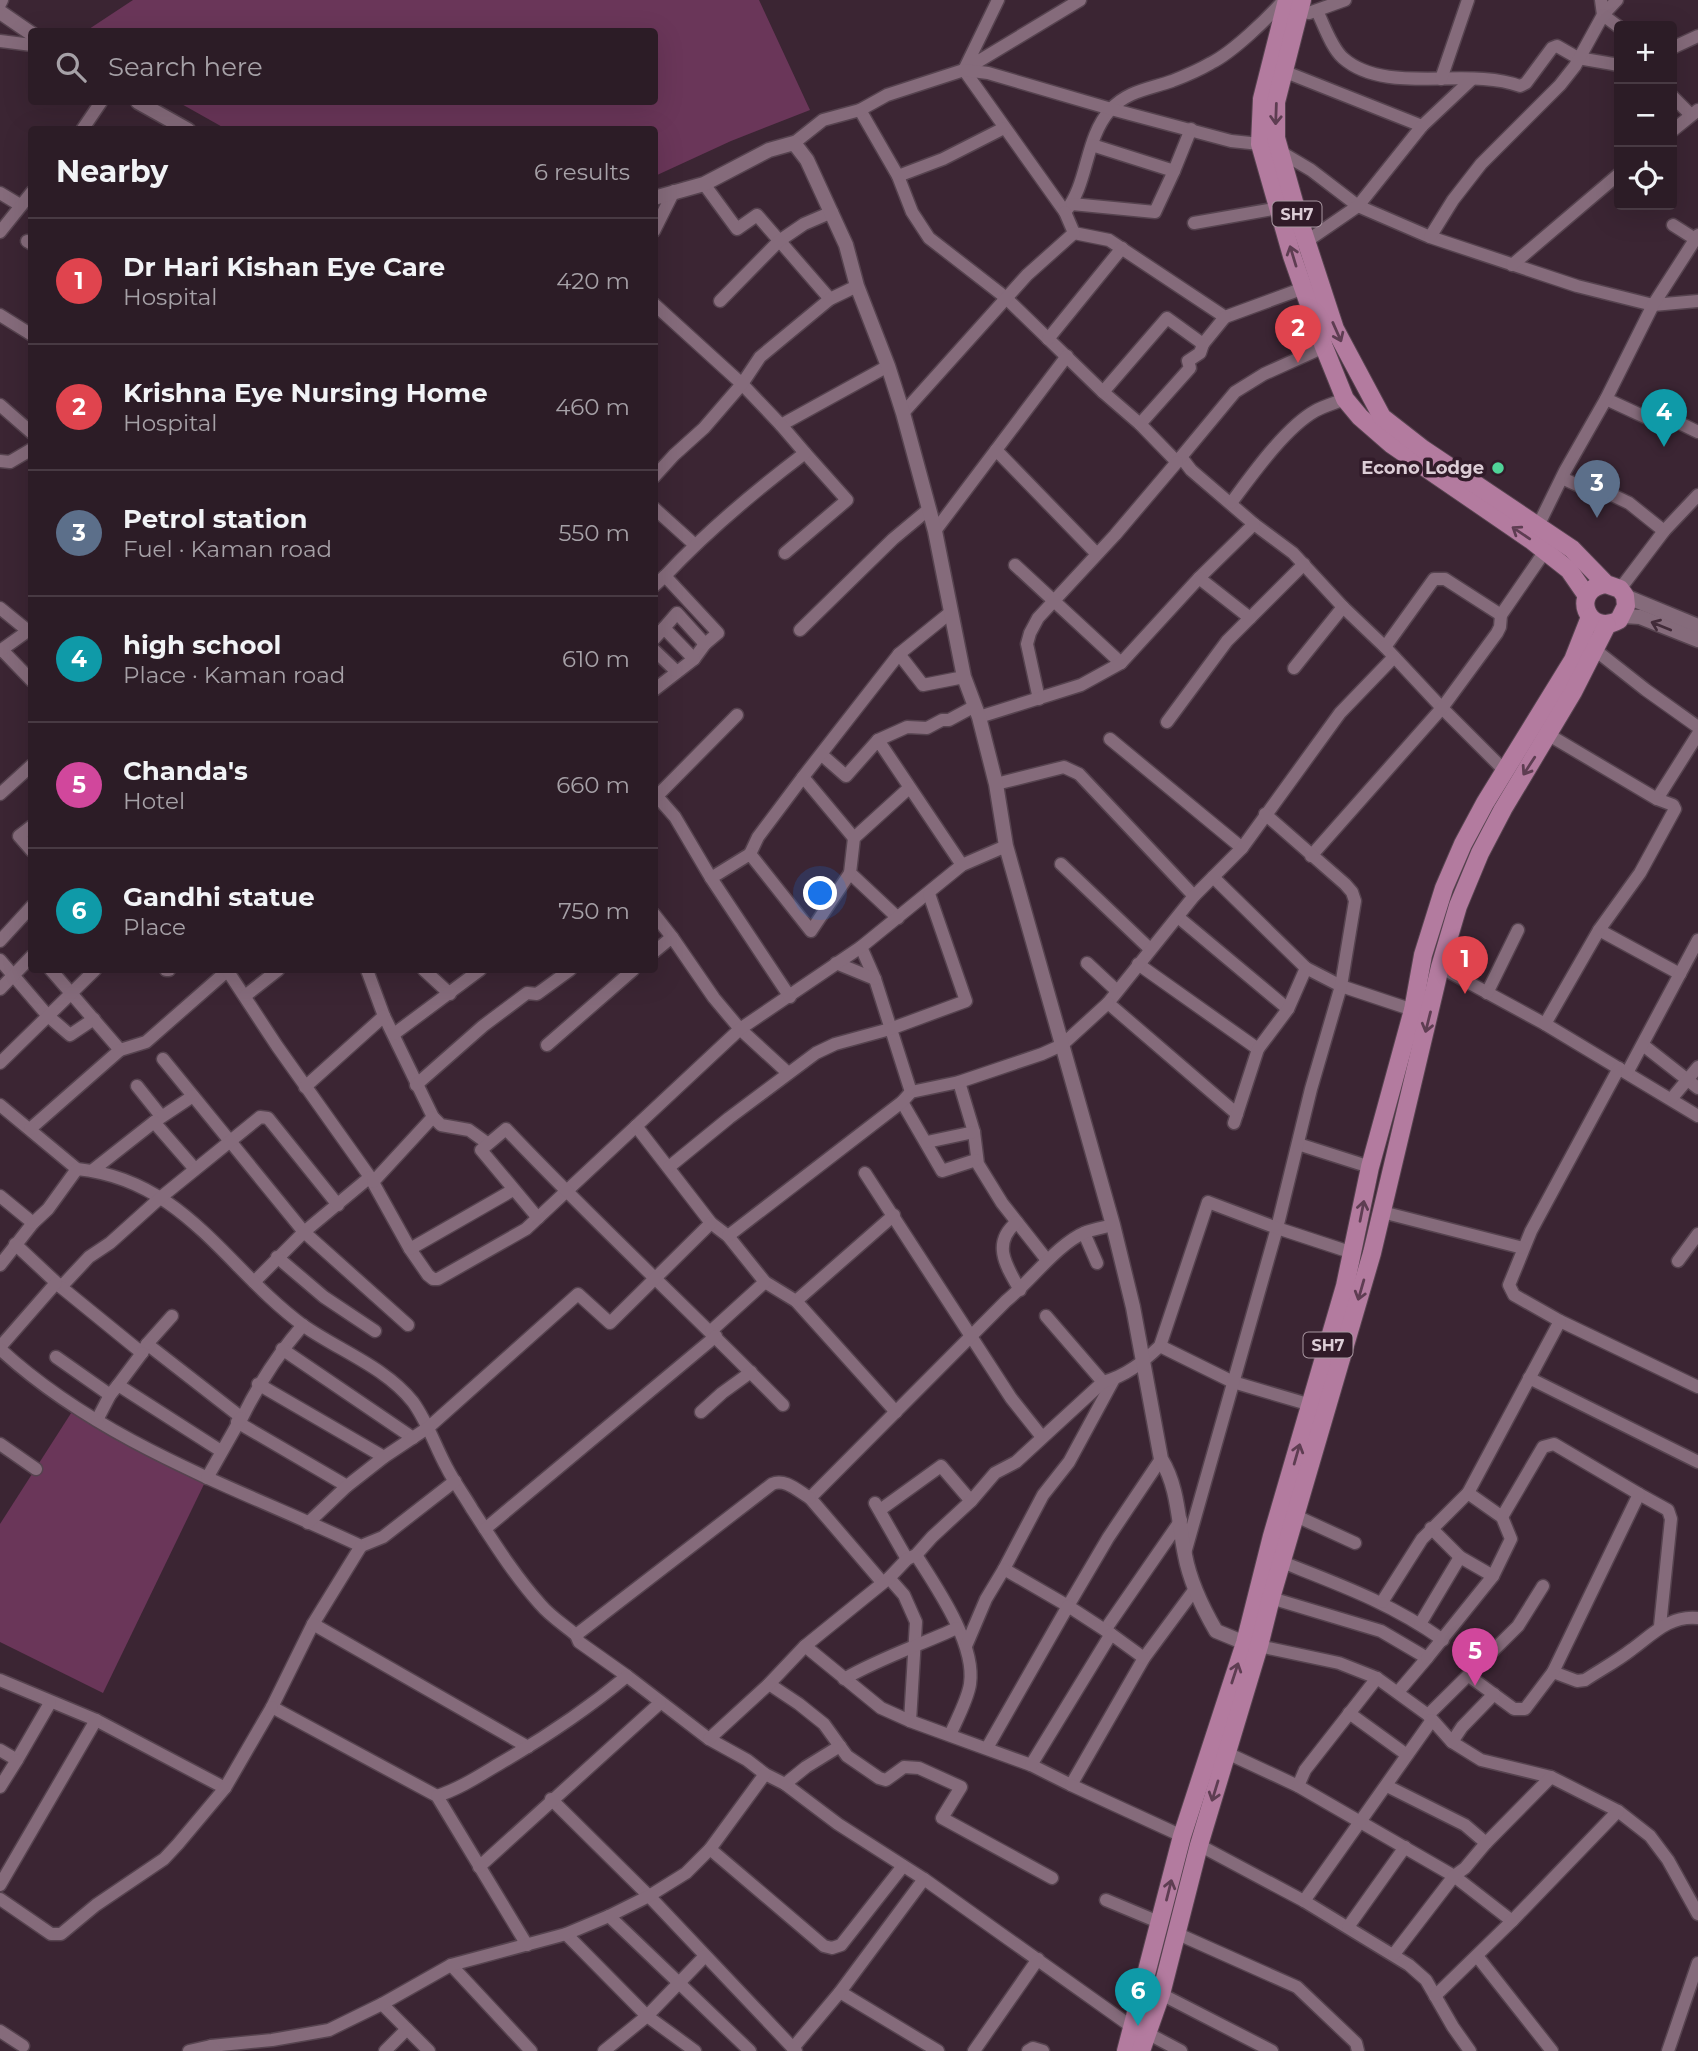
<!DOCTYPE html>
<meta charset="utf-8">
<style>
body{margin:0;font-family:Montserrat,sans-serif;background:#34252e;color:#f1f3f6}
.controls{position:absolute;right:21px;top:21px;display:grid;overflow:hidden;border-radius:7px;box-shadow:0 7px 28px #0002}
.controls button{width:63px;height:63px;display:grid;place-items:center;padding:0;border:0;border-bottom:2px solid #483a43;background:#2c1c26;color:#f1f3f6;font:35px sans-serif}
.you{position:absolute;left:821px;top:894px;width:24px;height:24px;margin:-18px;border:5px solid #fff;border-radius:50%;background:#1a73e8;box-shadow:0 0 0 10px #1a73e833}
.badge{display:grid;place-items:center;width:46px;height:46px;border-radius:50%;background:#0b8043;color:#fff;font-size:23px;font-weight:700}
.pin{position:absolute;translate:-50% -58px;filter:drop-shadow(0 2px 4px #0008)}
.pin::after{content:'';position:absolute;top:37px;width:24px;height:21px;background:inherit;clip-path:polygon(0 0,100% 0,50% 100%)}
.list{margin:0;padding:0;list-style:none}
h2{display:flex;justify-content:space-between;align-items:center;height:91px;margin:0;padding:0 28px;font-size:30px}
h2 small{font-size:23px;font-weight:400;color:#a6a1a7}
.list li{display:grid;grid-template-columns:46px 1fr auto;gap:21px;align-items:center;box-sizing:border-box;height:126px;padding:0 28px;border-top:2px solid #483a43}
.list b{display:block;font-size:26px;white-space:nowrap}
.list p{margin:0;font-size:23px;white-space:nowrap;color:#a6a1a7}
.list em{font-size:23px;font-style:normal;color:#a6a1a7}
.icon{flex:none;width:38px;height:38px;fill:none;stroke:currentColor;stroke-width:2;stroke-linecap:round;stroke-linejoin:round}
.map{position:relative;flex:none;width:1698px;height:2051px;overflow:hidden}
.search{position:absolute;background:#2c1c26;box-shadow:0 7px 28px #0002;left:28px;top:28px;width:630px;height:77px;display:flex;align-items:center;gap:18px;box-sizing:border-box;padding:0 24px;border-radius:7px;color:#a6a1a7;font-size:26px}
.panel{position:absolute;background:#2c1c26;box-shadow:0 7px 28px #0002;left:28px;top:126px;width:630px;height:847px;border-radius:7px}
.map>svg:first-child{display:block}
.green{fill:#6a3659}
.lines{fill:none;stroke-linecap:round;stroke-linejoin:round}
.minor-casing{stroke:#56434f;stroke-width:15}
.tertiary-casing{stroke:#56434f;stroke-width:17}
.primary-casing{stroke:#56434f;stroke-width:20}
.minor{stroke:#856b7b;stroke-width:12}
.tertiary{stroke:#856b7b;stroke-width:14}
.primary{stroke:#b37b9f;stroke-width:18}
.oneway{stroke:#5e3d52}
.oneway2{stroke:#422b39}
.poi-dot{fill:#50d398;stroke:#311b29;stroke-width:2.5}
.labels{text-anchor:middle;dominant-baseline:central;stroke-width:7;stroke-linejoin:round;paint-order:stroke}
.shield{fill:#311b29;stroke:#a998a2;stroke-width:2}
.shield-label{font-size:16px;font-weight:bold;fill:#dccdd6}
.poi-label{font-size:18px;font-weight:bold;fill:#dccdd6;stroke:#311b29;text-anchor:end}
</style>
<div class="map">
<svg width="1698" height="2051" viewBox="0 0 1698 2051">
<rect width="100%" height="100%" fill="#3b2533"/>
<g class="green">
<polygon points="133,0 759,0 810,110 731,141 655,176 654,130 226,129 178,102 654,102 654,32 86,31"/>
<polygon points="75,1407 207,1478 103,1693 0,1642 0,1524"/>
</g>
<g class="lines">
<defs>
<g id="minor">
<polyline points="998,0 964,70 1080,0"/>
<polyline points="1601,0 1603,15 1617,0"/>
<polyline points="0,4 2,0"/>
<path d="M1317,11C1324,25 1331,47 1343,58C1386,96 1468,66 1520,86L1526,83L1552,48L1557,46L1578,58L1619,65"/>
<polyline points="1309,13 1345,0"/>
<polyline points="0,41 32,45"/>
<polyline points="1672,48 1698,36"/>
<path d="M964,70L1065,212C1089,183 1084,140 1110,110C1127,91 1149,89 1172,81C1185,76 1199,70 1211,63C1233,52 1267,19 1284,0"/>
<polyline points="1283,71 1422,126"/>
<polyline points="1441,79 1468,0"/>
<polyline points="1672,96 1691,115"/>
<polyline points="860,110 898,176 912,212 929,238 1005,297 1103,392 1140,424 1177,462 1181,457 1191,470 1254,524 1293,553 1343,607 1385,647 1442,708 1504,770"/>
<polyline points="82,130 101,102"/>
<polyline points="1672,131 1698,110"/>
<polyline points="794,143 823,120 860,110 887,95 964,70 988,73 1111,109 1231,141 1260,144"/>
<polyline points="1092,145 1174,171 1191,129"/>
<polyline points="1279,151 1311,170 1358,206 1430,237 1577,286 1653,305 1698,301"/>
<polyline points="898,176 943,159 1004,128"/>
<polyline points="704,184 737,229 757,215 830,299"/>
<polyline points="0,193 20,205"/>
<polyline points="1072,204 1155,212 1174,171"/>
<polyline points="1065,212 1074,233 1109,240 1225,317 1304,288"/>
<polyline points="1194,223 1279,208"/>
<polyline points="1673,225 1695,239"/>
<polyline points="654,231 674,191"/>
<polyline points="0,232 32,192"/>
<polyline points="1430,237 1453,200 1481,164 1560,85 1575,66 1603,15 1619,27"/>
<polyline points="27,241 32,244"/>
<polyline points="1307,241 1358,206 1422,126 1472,79"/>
<polyline points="1512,265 1619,174"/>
<polyline points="720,301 779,241 804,224 832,212"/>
<polyline points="654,304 742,384 781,425 888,366"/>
<polyline points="0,315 32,335"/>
<polyline points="1048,339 1122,248"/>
<polyline points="1103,392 1167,318 1203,344 1225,317"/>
<polyline points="1606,399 1645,417 1667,417 1698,432"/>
<polyline points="0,405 32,433"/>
<polyline points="903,413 1027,275 1074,233"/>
<polyline points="1140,424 1190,368 1188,361 1200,353 1203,344"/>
<polyline points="996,450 1067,356"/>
<polyline points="1181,457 1235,392 1264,374 1324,347"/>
<polyline points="0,461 10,462 32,449"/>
<polyline points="654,477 674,455 704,428 742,384 760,357 830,299 857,286"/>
<polyline points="1562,478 1586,489 1610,494 1629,503 1664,531"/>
<path d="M1231,503C1252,475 1285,428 1315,411C1324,406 1335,403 1345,399"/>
<polyline points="654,508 695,545"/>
<polyline points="1538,526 1565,471 1606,399 1653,305 1698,235"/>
<polyline points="935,531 996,450 1096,553"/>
<polyline points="785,553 847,500 805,453"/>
<polyline points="1015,565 1121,663"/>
<path d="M665,576C708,530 755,491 805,453L781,425"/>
<polyline points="1199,578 1254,524"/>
<polyline points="654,586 665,576 718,633 705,644 694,659 654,690"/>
<polyline points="1620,589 1664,531 1698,495"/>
<polyline points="0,608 27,630"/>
<polyline points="1250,618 1304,564"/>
<polyline points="664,628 677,613 705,644"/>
<polyline points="800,630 893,539 929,509"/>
<polyline points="654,639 664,628 694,659"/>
<polyline points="1385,647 1434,579 1445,579 1501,615"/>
<polyline points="1594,649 1646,690 1698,727"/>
<polyline points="2,650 32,681"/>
<polyline points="654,650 676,671"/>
<polyline points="0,651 32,628"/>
<polyline points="899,654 923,685 964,677"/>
<polyline points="1294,668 1343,607"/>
<polyline points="1039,699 1027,644 1030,633 1038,618 1115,535 1177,462"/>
<polyline points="979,717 1081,685 1121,663 1199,578 1250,618 1227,641 1167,722"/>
<polyline points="1110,739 1242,848"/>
<polyline points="878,740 907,727 927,728 942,720 949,720 975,706"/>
<polyline points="822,755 846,776 878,740 962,865"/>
<polyline points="803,777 854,838"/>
<polyline points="996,784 1064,767 1079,774 1194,896"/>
<polyline points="654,793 675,817 711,878"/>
<polyline points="0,794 32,765"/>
<polyline points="657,796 737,715"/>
<polyline points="1657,799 1698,734"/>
<polyline points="32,826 19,836 32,851"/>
<polyline points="750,854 758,837 803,777 899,654 951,612"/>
<polyline points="1311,856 1442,708 1497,633 1500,627 1501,615 1545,551"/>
<polyline points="1061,864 1150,949"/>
<polyline points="1213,877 1306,968 1341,986 1413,1010"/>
<polyline points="654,914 672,937"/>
<polyline points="1178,917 1288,1009"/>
<polyline points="898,918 850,873 854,838 909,788"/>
<polyline points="1599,930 1680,974"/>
<polyline points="0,941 32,906"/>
<polyline points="861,947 875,979 911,1092"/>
<polyline points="654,952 672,937 714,998 740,1029 788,1073"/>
<polyline points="0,960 48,1016 70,1035 94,1019"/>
<polyline points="836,963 875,979"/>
<polyline points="1087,963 1117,991"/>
<polyline points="1138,964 1258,1049"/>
<polyline points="1440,967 1545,1024 1698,1116"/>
<polyline points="51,970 120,1050 146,1042 227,971"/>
<polyline points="166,970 169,970"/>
<polyline points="227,970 277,1046 370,1177 410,1249 428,1275 433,1279 438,1279 526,1229 740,1029 861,947 962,865 1006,846"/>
<polyline points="367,970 384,1016 433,1117 441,1125 469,1130 487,1143"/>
<polyline points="424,970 450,994"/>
<polyline points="0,989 32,956"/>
<polyline points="1487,993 1518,930"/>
<polyline points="245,996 278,970"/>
<polyline points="790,997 711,878 750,854 811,931 850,873"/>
<polyline points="1545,1024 1599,930 1640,873 1675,809 1673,805 1657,799 1549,735"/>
<polyline points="394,1034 480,970"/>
<polyline points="547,1045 633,970"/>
<polyline points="1643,1045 1698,1088"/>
<polyline points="163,1059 304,1232 254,1282"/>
<polyline points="0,1063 95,970"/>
<polyline points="1619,1068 1531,1231 1509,1285 1514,1295 1560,1321 1698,1387"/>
<polyline points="1627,1073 1698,940"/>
<polyline points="959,1082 974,1132 978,1164 1002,1203 1047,1260"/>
<polyline points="416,1085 483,1026 527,993 537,994 570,970"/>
<polyline points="137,1086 161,1116"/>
<polyline points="305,1087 384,1016"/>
<polyline points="1672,1098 1698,1067"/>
<polyline points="902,1102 942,1171 976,1160"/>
<path d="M0,1105L77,1169C185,1180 226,1269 304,1326C340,1351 385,1367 413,1402C428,1423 435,1446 447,1468C454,1482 464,1495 472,1509C493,1541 514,1575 540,1604C550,1616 564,1625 576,1635L579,1642L627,1676L709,1739L747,1760L765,1774L785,1784L838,1824L924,1879L1132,2027"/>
<polyline points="1237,1114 1108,1003 1194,896 1242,848 1340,713 1394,657"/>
<polyline points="154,1122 193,1096"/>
<polyline points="1234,1123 1258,1049 1288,1009 1306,968"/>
<polyline points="636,1126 711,1223 728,1236 765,1282 796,1301 896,1412"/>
<polyline points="30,1129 120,1050"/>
<polyline points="927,1142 974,1132"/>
<polyline points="1298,1144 1370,1167"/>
<polyline points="669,1167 729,1118 816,1053 835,1044 890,1029 966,1001 929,894"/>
<polyline points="93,1170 154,1122 194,1168"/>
<polyline points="865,1173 1011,1398 1042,1437"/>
<polyline points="370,1177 304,1232 408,1325"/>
<polyline points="373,1182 433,1117"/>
<polyline points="0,1196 33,1223 0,1265"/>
<polyline points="1382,1212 1523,1248"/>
<path d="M538,1218L481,1150L506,1129C596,1224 692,1312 783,1405"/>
<path d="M1017,1222C991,1243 1006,1266 1020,1290"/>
<polyline points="33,1223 48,1209 77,1169"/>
<polyline points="1084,1233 1097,1263"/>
<polyline points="728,1236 902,1102 911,1092 959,1082 1042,1054 1062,1045 1108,1003"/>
<polyline points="15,1244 61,1287 89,1257 110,1243 160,1198 260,1117 268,1118 338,1205"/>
<polyline points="410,1249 513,1190"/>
<polyline points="277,1257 324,1297 375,1331"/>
<polyline points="1678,1261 1698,1234"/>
<path d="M61,1287L142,1353L147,1344L242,1418C259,1383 278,1354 303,1325"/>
<polyline points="796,1301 894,1215"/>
<polyline points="1046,1316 1103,1382"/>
<polyline points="711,1331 765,1282"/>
<polyline points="147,1344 172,1316"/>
<polyline points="1160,1346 1233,1382 1311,1405"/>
<polyline points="0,1347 56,1283"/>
<path d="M0,1349C103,1444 237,1488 361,1546L383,1537L455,1481"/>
<polyline points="282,1349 413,1438"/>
<polyline points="56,1357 110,1395"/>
<polyline points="1529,1378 1698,1462"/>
<polyline points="1114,1379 1069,1462 1043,1495 1004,1569 1068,1606 1108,1538 1161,1459"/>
<polyline points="258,1384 384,1457"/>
<polyline points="118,1385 142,1353"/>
<polyline points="701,1412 722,1393 751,1372"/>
<polyline points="97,1420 110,1395 118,1385 221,1451"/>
<polyline points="237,1422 347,1486"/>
<polyline points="0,1444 36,1469"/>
<polyline points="207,1478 241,1418"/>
<polyline points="1468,1493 1560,1321"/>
<polyline points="1639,1494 1668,1510 1671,1519 1660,1626"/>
<polyline points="875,1503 907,1559"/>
<polyline points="880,1510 941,1466 971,1501"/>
<polyline points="1296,1516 1355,1543"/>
<polyline points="308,1523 347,1486 384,1457 429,1427 578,1294 610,1323 711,1223"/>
<polyline points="1431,1528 1460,1557 1493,1576"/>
<polyline points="485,1529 716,1336"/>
<polyline points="361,1546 313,1624 272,1707 437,1796 527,1945"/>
<polyline points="1185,1553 1277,1228 1311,1089 1341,986 1355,901 1352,892 1345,884 1265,814"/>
<path d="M916,1555C937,1588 976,1644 970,1684C968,1699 956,1721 950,1735"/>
<path d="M1282,1562C1340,1585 1391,1603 1443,1640"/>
<polyline points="889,1578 904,1595 916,1622 910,1721"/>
<path d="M882,1582L810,1498L1006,1301C1030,1282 1058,1243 1086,1232C1095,1229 1104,1227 1113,1225"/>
<polyline points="1271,1598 1381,1631 1427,1658 1398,1692"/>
<polyline points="1382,1602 1422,1539 1468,1493 1502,1517 1511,1539 1493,1576 1427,1658"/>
<polyline points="313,1624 528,1747"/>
<polyline points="1420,1624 1460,1557"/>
<polyline points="1105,1630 1181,1520"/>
<path d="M576,1635L772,1484C785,1478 798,1491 810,1498"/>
<polyline points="805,1646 881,1708 910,1721 1031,1765 1071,1785 1144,1658 1195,1589"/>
<polyline points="966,1646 986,1599 1004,1569"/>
<polyline points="1259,1646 1339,1663 1377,1678 1428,1715 1452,1742 1481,1760 1551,1777 1618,1811 1650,1836 1668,1860 1698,1914"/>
<path d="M1553,1672L1577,1681L1585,1680C1600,1670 1617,1661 1631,1650C1652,1635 1669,1615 1698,1618"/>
<polyline points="1469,1676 1514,1709 1525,1709 1553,1672 1639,1494 1554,1444 1543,1447 1502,1517"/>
<path d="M844,1679C880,1658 920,1645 957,1628"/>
<polyline points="0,1680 96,1720 225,1788"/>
<polyline points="769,1684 799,1704 824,1724 847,1756 879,1778 886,1780 904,1767 919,1768 961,1787 942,1818 1052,1878"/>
<polyline points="1349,1713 1407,1755"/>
<polyline points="1428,1715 1518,1626 1543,1586"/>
<path d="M709,1739L769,1684L805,1646L889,1578L907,1559L916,1555L932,1537L971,1501L995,1473L1016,1462L1103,1382C1126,1376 1143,1362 1160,1346L1208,1202L1277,1228L1353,1253"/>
<polyline points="1452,1742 1462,1727 1494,1694"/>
<polyline points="987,1748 1068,1606 1111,1634"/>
<polyline points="0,1750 17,1760 50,1703"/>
<polyline points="1227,1753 1298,1786 1454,1876 1512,1921"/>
<polyline points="1031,1765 1111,1634 1144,1658"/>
<polyline points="785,1784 806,1767 840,1746"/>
<polyline points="1071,1785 1182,1836"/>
<polyline points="1298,1786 1305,1770 1377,1678"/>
<polyline points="1387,1786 1465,1825 1486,1843"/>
<polyline points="0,1787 17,1760"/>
<path d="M437,1796C459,1789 479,1776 499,1764C546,1737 585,1711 627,1676"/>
<polyline points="551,1799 649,1896 793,2048"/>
<polyline points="1199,1845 1304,1901 1409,1965 1426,1980 1453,2027 1470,2051"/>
<polyline points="710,1849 824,1946 832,1948 841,1945 903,1866"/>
<polyline points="479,1867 660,1703"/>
<polyline points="0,1885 96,1720"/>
<polyline points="0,1899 51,1934 61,1934 96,1905 164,1859 178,1844 225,1788 272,1707"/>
<polyline points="1106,1900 1161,1923"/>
<polyline points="1304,1901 1432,1720"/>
<polyline points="609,1916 750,2051"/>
<polyline points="1348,1927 1405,1847"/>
<polyline points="566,1934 647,2016 695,2051"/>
<polyline points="1178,1934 1297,1987 1356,2043 1358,2051"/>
<polyline points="1394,1954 1454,1876 1465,1868 1486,1843 1551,1777"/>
<polyline points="1477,1956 1552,2051"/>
<polyline points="451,1965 531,2051"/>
<polyline points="840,1992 938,2051"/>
<polyline points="1161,1994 1272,2051"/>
<polyline points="1435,1996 1512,1921 1618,1811"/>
<polyline points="382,2004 429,2051"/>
<polyline points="0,2031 23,2046"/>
<polyline points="1147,2033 1181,2051"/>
<polyline points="211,2046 272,2040 329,2030 382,2004 451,1965 566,1934 609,1916 649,1896 686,1873 710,1849 765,1774"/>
<polyline points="189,2051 211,2046 215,2051"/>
<polyline points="385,2051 407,2029"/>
<polyline points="604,2051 647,2016 705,1956"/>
<polyline points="796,2051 793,2048 840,1992 924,1879"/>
<polyline points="974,2051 1038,1959"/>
<polyline points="1028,2051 1033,2048 1043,2051"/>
<polyline points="1668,2051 1698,1963"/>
</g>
<g id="tertiary">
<polyline points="0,12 32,34"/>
<polyline points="138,102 188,130"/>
<path d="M654,198L704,184L769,150L794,143L807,160L846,245L857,286L888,366L903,413L935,531L964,677L979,717L996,784L1006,846L1113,1225L1133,1307L1161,1459C1179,1488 1178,1523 1185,1555C1190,1582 1202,1607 1216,1631L1245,1643"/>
<polyline points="1625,596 1698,626"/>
<polyline points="1623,616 1640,617 1698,640"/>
</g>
<g id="primary">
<polyline points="1287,0 1262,99 1260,144 1292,256 1324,347 1345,399 1360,417 1391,444 1531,540 1569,570 1587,596"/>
<path d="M1302,0L1276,102V138L1298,216L1335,329L1382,417L1423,449L1572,549L1606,584L1620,589L1625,596L1626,606L1619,620C1587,638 1569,589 1606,584"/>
<polyline points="1126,2051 1182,1836 1245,1643 1272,1536 1345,1286 1370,1167 1413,1010 1423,955 1444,888 1463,844 1485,803 1573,660 1590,617"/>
<polyline points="1141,2051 1161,1994 1199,1845 1259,1646 1271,1598 1372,1253 1440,967 1458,906 1480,853 1503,809 1573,692 1607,625"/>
</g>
</defs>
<use href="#minor" class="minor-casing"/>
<use href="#tertiary" class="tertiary-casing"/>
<use href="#primary" class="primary-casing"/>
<use href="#minor" class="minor"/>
<use href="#tertiary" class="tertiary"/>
<use href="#primary" class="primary"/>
</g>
<defs><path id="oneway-shaft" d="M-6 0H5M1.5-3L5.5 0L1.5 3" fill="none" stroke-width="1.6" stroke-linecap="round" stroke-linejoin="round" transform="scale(1.75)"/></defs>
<g class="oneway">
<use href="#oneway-shaft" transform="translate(1276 114) rotate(92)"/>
<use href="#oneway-shaft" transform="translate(1293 256) rotate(-107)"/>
<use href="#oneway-shaft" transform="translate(1337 332) rotate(66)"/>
<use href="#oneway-shaft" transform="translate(1521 533) rotate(-146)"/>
<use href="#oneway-shaft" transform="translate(1529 766) rotate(123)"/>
<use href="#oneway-shaft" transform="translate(1428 1022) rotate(104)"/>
<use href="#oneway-shaft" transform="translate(1362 1211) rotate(-79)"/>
<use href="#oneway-shaft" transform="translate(1361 1290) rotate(106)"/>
<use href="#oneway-shaft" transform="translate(1297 1454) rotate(-74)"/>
<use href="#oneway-shaft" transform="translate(1235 1673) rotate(-72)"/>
<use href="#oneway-shaft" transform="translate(1215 1791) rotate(107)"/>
<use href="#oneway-shaft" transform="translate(1169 1890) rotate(-76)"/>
</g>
<use class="oneway2" href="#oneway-shaft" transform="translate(1661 626) rotate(-158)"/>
<circle class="poi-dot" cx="1498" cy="468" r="7"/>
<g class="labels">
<g class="shield">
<rect x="1272.5" y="201.5" width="49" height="25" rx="5"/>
<rect x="1303.5" y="1332.5" width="49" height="25" rx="5"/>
</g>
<g class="shield-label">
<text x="1297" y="214">SH7</text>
<text x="1328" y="1345">SH7</text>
</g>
<g class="poi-label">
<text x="1484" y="468">Econo Lodge</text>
</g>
</g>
</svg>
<div class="controls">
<button>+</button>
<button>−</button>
<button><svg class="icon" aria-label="locate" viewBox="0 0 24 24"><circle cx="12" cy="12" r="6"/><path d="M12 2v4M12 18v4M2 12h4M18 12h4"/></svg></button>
</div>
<div class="you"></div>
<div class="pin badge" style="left:1465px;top:994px;background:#e0444e">1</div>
<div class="pin badge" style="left:1298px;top:363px;background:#e0444e">2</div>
<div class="pin badge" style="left:1597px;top:518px;background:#5c6f8a">3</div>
<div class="pin badge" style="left:1664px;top:447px;background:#0f9aa8">4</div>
<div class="pin badge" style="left:1475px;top:1686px;background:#d1479c">5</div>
<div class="pin badge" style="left:1138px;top:2026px;background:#0f9aa8">6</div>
<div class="search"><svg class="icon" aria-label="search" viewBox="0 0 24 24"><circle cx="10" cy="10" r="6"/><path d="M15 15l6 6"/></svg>Search here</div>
<section class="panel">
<h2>Nearby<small>6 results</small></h2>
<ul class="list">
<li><span class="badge" style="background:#e0444e">1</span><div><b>Dr Hari Kishan Eye Care</b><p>Hospital</p></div><em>420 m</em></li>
<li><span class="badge" style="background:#e0444e">2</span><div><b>Krishna Eye Nursing Home</b><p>Hospital</p></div><em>460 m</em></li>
<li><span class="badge" style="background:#5c6f8a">3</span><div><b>Petrol station</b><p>Fuel · Kaman road</p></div><em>550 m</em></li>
<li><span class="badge" style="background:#0f9aa8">4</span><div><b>high school</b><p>Place · Kaman road</p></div><em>610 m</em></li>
<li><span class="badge" style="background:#d1479c">5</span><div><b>Chanda's</b><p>Hotel</p></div><em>660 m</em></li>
<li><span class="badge" style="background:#0f9aa8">6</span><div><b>Gandhi statue</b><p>Place</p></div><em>750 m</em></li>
</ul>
</section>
</div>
